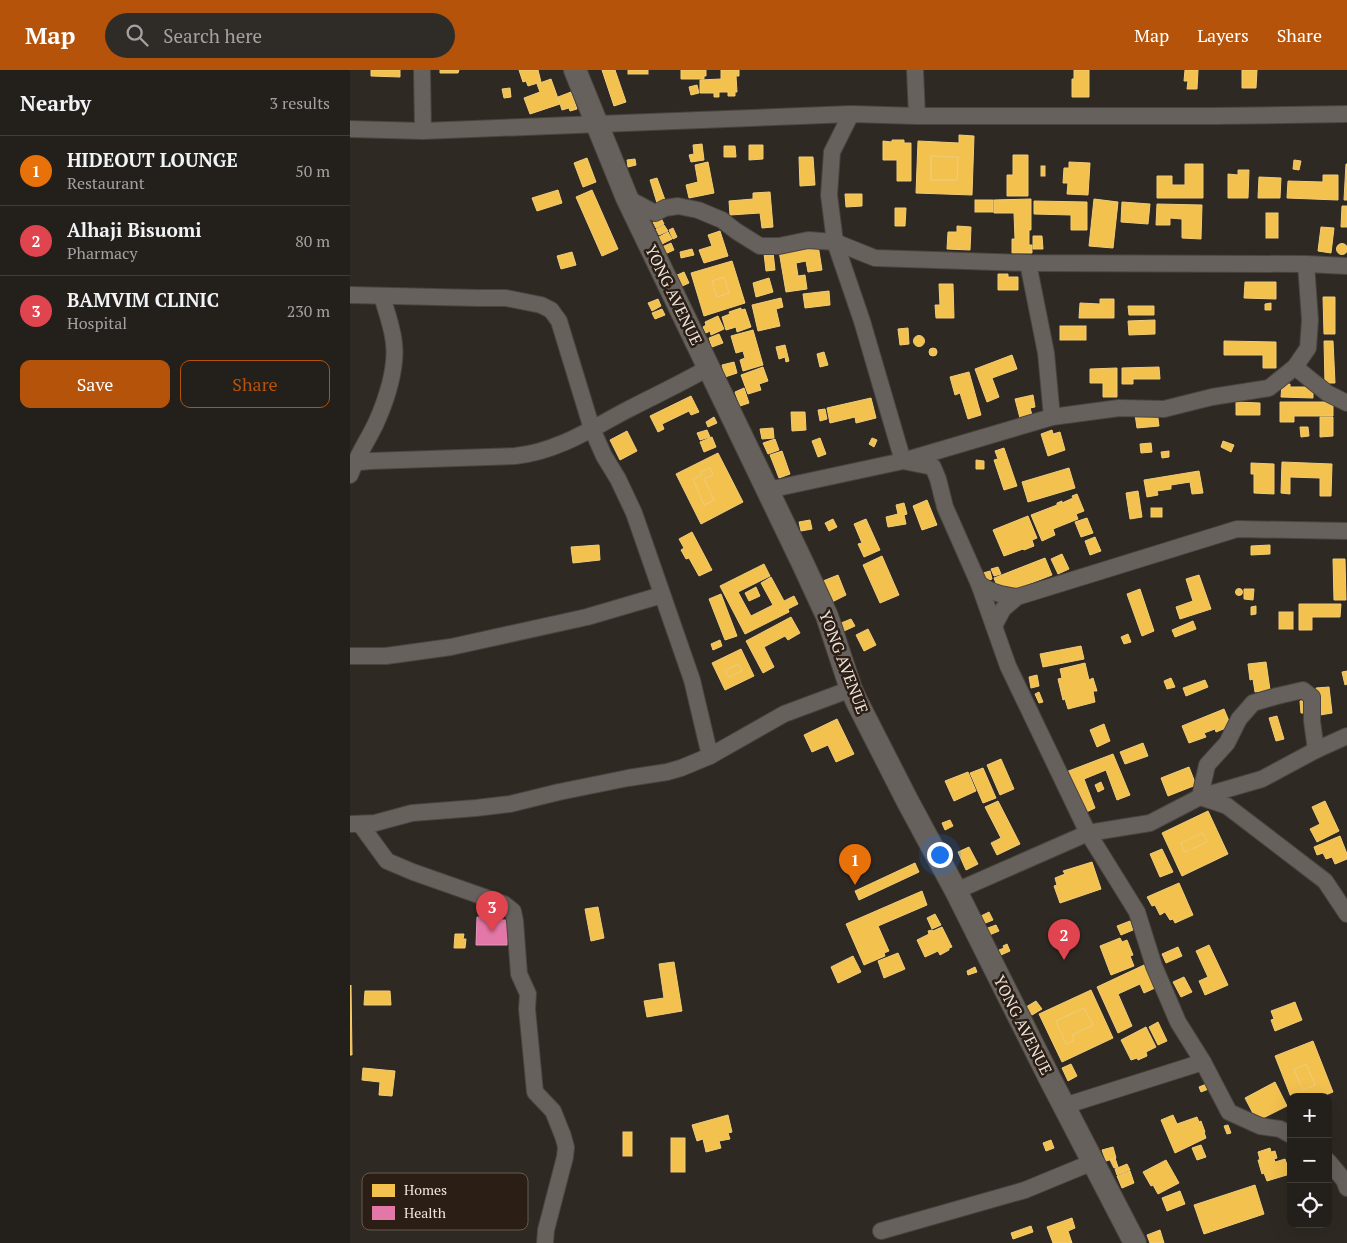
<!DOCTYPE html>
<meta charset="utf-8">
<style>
body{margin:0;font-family:"PT Serif",serif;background:#2f2c27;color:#f1f3f6}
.controls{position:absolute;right:15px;bottom:15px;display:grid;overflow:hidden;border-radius:10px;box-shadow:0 5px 20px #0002}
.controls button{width:45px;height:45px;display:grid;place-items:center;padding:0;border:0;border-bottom:1px solid #403d39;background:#231f1a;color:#f1f3f6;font:25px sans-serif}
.you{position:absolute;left:589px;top:784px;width:18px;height:18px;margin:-12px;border:4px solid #fff;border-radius:50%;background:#1a73e8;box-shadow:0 0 0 8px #1a73e833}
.badge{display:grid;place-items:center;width:32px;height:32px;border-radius:50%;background:#b45309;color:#fff;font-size:16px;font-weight:700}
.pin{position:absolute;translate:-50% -41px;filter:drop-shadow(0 1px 2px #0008)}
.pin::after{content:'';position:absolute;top:26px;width:18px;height:15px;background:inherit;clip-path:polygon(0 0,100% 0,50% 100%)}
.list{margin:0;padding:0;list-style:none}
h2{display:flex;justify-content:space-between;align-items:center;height:65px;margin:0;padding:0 20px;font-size:21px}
h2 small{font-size:16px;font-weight:400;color:#a3a2a2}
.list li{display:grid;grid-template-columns:32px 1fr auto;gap:15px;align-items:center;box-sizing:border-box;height:70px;padding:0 20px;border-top:1px solid #403d39}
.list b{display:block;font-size:19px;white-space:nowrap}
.list p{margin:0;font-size:16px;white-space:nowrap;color:#a3a2a2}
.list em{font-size:16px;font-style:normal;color:#a3a2a2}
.actions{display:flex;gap:10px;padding:15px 20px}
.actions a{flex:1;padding:11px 0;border:1px solid #b45309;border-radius:10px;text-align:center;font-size:18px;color:#b45309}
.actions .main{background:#b45309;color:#fff}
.icon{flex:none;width:28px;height:28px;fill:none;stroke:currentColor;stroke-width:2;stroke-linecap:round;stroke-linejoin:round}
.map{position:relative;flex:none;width:997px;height:1173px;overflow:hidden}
header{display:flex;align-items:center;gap:30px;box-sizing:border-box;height:70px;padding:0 25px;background:#b45309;color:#fff}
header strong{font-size:24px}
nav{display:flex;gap:28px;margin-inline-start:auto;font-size:18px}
.search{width:350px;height:45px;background:#2f2c27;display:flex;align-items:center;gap:12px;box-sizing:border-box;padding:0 18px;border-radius:28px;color:#a3a2a2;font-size:19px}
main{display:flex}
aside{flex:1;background:#231f1a}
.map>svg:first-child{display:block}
.homes{fill:#f2c14e;stroke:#f1cc79;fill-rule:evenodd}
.health{fill:#e377a8;stroke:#e698b8}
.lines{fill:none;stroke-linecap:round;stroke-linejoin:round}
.street-casing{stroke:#4a443f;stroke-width:18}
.secondary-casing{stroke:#4a443f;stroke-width:24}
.street{stroke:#67615d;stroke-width:16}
.secondary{stroke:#67615d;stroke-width:22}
.labels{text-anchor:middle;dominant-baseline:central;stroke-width:5;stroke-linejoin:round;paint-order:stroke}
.street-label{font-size:16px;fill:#eee5de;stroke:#2b1e14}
.key{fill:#2b1e14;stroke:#665a51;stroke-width:1}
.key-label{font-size:14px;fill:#eee5de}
</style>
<header>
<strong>Map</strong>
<div class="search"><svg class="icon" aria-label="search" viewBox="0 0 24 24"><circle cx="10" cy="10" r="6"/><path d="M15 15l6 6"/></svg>Search here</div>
<nav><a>Map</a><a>Layers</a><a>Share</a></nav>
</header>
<main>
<aside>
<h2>Nearby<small>3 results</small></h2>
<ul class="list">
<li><span class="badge" style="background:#e8710a">1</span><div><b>HIDEOUT LOUNGE</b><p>Restaurant</p></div><em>50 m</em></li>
<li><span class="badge" style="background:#e0444e">2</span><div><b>Alhaji Bisuomi</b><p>Pharmacy</p></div><em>80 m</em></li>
<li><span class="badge" style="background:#e0444e">3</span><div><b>BAMVIM CLINIC</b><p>Hospital</p></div><em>230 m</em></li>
</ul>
<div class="actions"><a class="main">Save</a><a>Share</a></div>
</aside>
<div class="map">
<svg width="997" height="1173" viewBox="0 0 997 1173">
<rect width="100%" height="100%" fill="#2f2923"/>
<g class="homes">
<polygon points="21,0 50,0 50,7 21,6"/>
<polygon points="90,0 109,0 108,3 90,3"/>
<polygon points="169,0 188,0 191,12 178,16 176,11 173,12"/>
<polygon points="252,0 265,0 276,32 264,36"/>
<rect x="278" y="0" width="20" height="4"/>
<polygon points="331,0 356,0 356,6 354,6 354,9 331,9"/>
<polygon points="371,0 389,0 389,6 386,6 387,22 385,22 385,26 378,26 378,22 369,22 369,27 364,27 364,23 350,23 350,10 371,9"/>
<polygon points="724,0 739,0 739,27 722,27 722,9 724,9"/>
<polygon points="835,0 848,0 847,19 837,19 838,11 834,11"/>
<polygon points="892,0 907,0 906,18 892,18"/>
<polygon points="201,9 210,34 180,44 174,28 190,22 187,14"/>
<polygon points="347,15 349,23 341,25 339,17"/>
<polygon points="160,18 161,27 154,28 152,19"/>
<polygon points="221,22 227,39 220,41 219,38 212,40 208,27"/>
<path d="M609,65L624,66L622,125L566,123L568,71L609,73ZM581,86L608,87L607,110H581Z"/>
<polygon points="542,70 554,70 554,73 561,73 561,111 547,111 547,90 533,90 533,71 542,72"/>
<polygon points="352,74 354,90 341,92 339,85 344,84 343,75"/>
<polygon points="399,75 413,75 413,89 399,90"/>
<polygon points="374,76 385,76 386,87 374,87"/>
<polygon points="663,85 678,85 678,126 657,126 657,105 663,105"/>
<polygon points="581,86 608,87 607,110 581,110"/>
<polygon points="449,87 463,87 465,115 450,116"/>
<polygon points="237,88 246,112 233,117 224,93"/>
<polygon points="285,89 286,95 278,97 277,90"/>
<polygon points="944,90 951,91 949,100 943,99"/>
<polygon points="358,92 364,123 339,128 336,115 348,112 345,95"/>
<polygon points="719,92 740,93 738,125 717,124 718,113 713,113 714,98 719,98"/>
<polygon points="835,94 853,94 853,128 807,128 807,106 822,106 822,115 835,115"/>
<polygon points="996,94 997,94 997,130 994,130"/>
<rect x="691" y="96" width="4" height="10"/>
<polygon points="888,100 899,100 898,128 878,128 878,104 888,105"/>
<polygon points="973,105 988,105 988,130 937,128 938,111 973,112"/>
<polygon points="909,107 931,108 930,128 908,128"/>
<polygon points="307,108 315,130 307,133 300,110"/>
<polygon points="208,120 212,133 187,141 182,128"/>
<polygon points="242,120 268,179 252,186 226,127"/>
<polygon points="420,122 423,157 412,158 410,143 380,145 379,131 403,129 403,123"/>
<polygon points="495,124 512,124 512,136 496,137"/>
<polygon points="681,129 681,160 679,160 679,175 682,175 682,183 662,183 662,169 665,169 664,143 644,143 644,130"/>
<polygon points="744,129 768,132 763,178 739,176"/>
<rect x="625" y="130" width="18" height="12"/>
<polygon points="684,131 737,132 737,160 721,160 721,145 684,144"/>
<polygon points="772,132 800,134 798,154 771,152"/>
<polygon points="807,134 852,135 851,169 832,168 832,149 820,148 820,155 806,155"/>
<polygon points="992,136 997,136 997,157 991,157"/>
<polygon points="545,138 556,138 555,156 545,156"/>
<rect x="916" y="143" width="12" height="25"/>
<polygon points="311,148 314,154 306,158 303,152"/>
<polygon points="314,155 318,161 309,165 306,159"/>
<polygon points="607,156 621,157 620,180 597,179 598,162 607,162"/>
<polygon points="971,157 984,158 981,183 968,181"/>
<polygon points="323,158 327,167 323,169 319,160"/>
<polygon points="370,161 378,186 354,193 349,180 362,176 358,165"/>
<polygon points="318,162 322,169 312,174 309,167"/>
<polygon points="683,166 692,166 693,179 683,179"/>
<polygon points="321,173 324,180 315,184 312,177"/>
<circle cx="992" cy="179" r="5.5"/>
<polygon points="468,175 472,200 458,202 456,191 446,193 448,206 455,205 457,219 436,222 429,181"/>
<polygon points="342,179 344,185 331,188 330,182"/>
<polygon points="222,182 226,195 211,199 207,186"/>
<polygon points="423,182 425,200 416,201 414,183"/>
<path d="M382,191L395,233L354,246L341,203ZM374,207L379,223L367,227L362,211Z"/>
<polygon points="334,202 339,213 330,217 325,206"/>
<polygon points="648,204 658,204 658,207 668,207 668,220 648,220"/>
<polygon points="374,207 379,223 367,227 362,211"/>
<polygon points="419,208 423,222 406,227 403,213"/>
<polygon points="895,212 926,212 926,229 894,228"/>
<polygon points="589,214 603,214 604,248 586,248 585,235 590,235"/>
<polygon points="479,221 480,235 455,238 453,224"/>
<polygon points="973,227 985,227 985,264 974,264"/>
<polygon points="431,228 433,237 426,239 430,256 408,261 402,235"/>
<polygon points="308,229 311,236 302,241 298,233"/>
<polygon points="750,229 764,229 764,248 729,248 730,233 750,234"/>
<polygon points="921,233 921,240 915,240 915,234"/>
<polygon points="778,236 804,236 804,245 779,245"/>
<polygon points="391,238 391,240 395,239 401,257 387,262 386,257 376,260 372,247 380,244 379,242"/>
<polygon points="312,239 315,245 305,249 302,243"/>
<polygon points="368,246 374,259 361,265 360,261 356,263 353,257 356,255 355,252"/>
<polygon points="805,250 805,264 779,265 778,251"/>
<rect x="710" y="256" width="26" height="14"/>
<polygon points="558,258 559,274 550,275 548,259"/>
<polygon points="403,260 413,295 393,301 390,290 395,288 393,281 386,283 381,266"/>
<polygon points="369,264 373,273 362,277 359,268"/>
<circle cx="569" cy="271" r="5.5"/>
<polygon points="874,271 926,272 926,298 913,298 913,285 874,285"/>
<polygon points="974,271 983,271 985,313 975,313"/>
<polygon points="435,275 439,291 436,292 435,287 429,289 426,277"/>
<circle cx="583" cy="282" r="4"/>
<polygon points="474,282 478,295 470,297 467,284"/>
<polygon points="662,285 667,299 642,308 649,327 637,332 625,299"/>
<polygon points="384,292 387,303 375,307 372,295"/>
<polygon points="413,297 418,311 409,314 411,320 398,324 391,305"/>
<polygon points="809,297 810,309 783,309 783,314 772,314 772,298"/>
<polygon points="767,298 767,327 753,327 753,313 740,313 740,299"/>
<polygon points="619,302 631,345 618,349 610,323 605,325 600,307"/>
<polygon points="932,314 940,314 940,317 963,317 963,328 931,327"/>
<polygon points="394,318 399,333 390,336 385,322"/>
<polygon points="683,325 685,337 680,338 682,345 670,348 665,329"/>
<polygon points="341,326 349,342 341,345 339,341 312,354 314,359 308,362 300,346"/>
<polygon points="521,328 526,348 506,353 505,347 480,353 477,338"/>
<polygon points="886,332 910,333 910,345 886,345"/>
<polygon points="930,332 983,332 983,346 944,346 944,352 930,352"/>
<polygon points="475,339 477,349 470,351 468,340"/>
<polygon points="807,341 809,356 787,358 785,344"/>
<polygon points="441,342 455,342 456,360 442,361"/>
<polygon points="364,347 367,353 358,357 356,352"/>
<polygon points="970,347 983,347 983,366 970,367"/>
<polygon points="950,357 958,357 959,366 951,367"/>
<polygon points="423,358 424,368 412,369 410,359"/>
<polygon points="357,360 360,367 350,370 347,363"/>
<polygon points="702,360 703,364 710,362 715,380 698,386 691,364"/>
<polygon points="277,361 287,381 270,390 260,370"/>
<polygon points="362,367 366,377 354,382 350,372"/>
<polygon points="470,368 476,384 468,387 462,371"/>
<polygon points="522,368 527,370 524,377 519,374"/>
<polygon points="425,369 429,380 418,384 413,373"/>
<polygon points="873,371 884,375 881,382 871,377"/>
<polygon points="801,373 802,382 791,383 790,374"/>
<polygon points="654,378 667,416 654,420 644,390 648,389 645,381"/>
<polygon points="432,381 440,404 429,408 420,385"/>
<polygon points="819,381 819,387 812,388 811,382"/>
<path d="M368,383L393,432L351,454L326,404ZM360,398L363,405L354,409L364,430L354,435L343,409L352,405L350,402Z"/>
<polygon points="626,390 634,391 634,399 626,399"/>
<polygon points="932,392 982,394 981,426 970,426 970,408 940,407 940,424 931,423"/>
<polygon points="901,393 924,394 924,424 904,423 904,404 901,404"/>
<polygon points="360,398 363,405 354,409 364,430 354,435 343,409 352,405 350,402"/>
<polygon points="719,398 725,418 678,432 672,412"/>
<polygon points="849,401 853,423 842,424 840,412 821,415 821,419 807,421 808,425 797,427 794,410"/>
<polygon points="788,421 792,447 780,449 776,423"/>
<polygon points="727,424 734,441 726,444 728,449 703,459 705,465 692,471 681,445 707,435 707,433 712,431 712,433 723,428 722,426"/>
<polygon points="577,430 587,455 572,460 563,436"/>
<polygon points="554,433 557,444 554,445 556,454 538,457 536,447 548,444 546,435"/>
<rect x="801" y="438" width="11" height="9"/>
<polygon points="678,446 687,468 682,470 684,476 674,480 673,479 654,486 643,460"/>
<polygon points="737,448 743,463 731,467 725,452"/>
<polygon points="483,449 487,457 479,461 475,453"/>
<polygon points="516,449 530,480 514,487 508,474 512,473 504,454"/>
<polygon points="460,450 462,459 451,461 449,452"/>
<polygon points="342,462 362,500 349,506 339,488 336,489 331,480 334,478 329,469"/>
<polygon points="745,467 751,481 740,485 735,471"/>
<polygon points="249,475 250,490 223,493 221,477"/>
<polygon points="920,475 920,484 901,485 901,476"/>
<polygon points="712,484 719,499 708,504 701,489"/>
<polygon points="532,486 549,525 530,533 513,495"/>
<polygon points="695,488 702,505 660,521 649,521 644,508"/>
<polygon points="983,489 995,489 996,530 984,530"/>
<polygon points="414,494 420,506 388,522 401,546 423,535 411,513 421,507 434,531 444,526 448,534 438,539 439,542 395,564 370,516"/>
<polygon points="648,497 651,504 644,506 641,499"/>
<polygon points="640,501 642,509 636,511 633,503"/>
<polygon points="488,505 496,525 482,532 473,511"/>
<polygon points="849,505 861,539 830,549 826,537 843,531 836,509"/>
<polygon points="406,517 410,526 399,531 395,523"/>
<circle cx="889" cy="522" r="3.5"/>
<polygon points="790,519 804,561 792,566 777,524"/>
<polygon points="894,519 904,519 903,530 894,529"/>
<polygon points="371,524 387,566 375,570 359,529"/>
<polygon points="949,534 991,534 990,547 962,547 962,560 949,560"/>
<polygon points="906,536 906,544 901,545 901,537"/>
<rect x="929" y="542" width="14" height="17"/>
<polygon points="441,547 450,563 438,570 435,566 414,577 424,597 413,603 396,571"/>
<polygon points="501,549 505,556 494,561 491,553"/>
<polygon points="843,551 846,559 825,567 822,560"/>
<polygon points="518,559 526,575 514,581 506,565"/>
<polygon points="778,564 781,572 774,574 771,567"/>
<polygon points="370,570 372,576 363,580 361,574"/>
<polygon points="731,576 734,589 693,597 690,584"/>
<path d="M391,579L404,606L375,620L362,593ZM388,594L392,601L379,607L375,601Z"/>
<polygon points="916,592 920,620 905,622 903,609 900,610 898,594"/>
<polygon points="735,593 739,610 743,608 747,621 743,621 745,632 718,639 715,629 713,630 708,609 712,608 710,599"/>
<polygon points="388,594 392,601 379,607 375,601"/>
<polygon points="997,601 997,614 995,615 992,602"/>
<polygon points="687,605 689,616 681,618 679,607"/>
<polygon points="821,608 825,617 817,619 814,611"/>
<polygon points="855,610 858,617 836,626 833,618"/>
<polygon points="979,617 982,643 970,645 966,618"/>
<polygon points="689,622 693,632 689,633 685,624"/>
<polygon points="958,630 958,643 951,643 950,631"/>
<polygon points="874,639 881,656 866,662 865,659 854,663 856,667 839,673 832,656"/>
<polygon points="927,646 934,669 926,671 919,648"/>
<polygon points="487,649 504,684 486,692 478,675 462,682 454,665"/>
<polygon points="754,654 760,671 747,677 740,660"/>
<polygon points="793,673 798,686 775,694 770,682"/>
<polygon points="763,684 780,725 767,730 756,700 734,709 745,738 732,744 716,702"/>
<polygon points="651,689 664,719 650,725 637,695"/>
<polygon points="839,697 846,715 818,726 811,708"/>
<polygon points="633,698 646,728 633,733 620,703"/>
<polygon points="618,702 626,721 604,731 595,711"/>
<polygon points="751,712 754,719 748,722 745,715"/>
<polygon points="648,731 670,774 647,785 641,773 651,768 635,737"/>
<polygon points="975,731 989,761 967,772 960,759 970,754 962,737"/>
<path d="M858,741L878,784L832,806L812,763ZM853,763L857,772L835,782L831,773Z"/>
<polygon points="600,750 603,756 595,760 592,753"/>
<polygon points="853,763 857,772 835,782 831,773"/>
<polygon points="990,766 997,784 997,789 985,794 982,787 976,789 973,783 967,785 964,777"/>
<polygon points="619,777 628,794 616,800 608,782"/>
<polygon points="812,779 823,802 810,807 800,784"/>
<polygon points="742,792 751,819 710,833 704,816 707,815 705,808 715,804 713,801"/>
<polygon points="565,793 569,802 509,830 505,821"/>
<polygon points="829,813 843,845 825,853 823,849 820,850 815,842 810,845 805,835 802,836 797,827"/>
<polygon points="572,821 577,835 528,856 539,881 534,883 535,886 514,895 496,854"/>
<polygon points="248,837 254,868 241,871 235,839"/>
<polygon points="639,842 643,850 633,854 629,847"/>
<polygon points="585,844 591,855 582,859 577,848"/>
<polygon points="780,851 783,860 771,865 767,856"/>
<polygon points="646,855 649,861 637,866 635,859"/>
<polygon points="592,857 602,877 599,878 599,880 590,885 588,881 575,887 567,870 579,864 578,861 582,860 583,861"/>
<polygon points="105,864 114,864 113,869 116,869 115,878 104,878"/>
<polygon points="770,868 772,872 777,870 783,885 780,886 784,896 761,905 750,876"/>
<polygon points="657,874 660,881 651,885 649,880 654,878 653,876"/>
<polygon points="859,875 878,915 855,925 849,911 858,907 846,881"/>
<polygon points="828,877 832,886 816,893 812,884"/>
<polygon points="548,883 555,899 534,908 528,891"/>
<polygon points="503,886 511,902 488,913 481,897"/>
<polygon points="324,892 332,941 297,947 294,931 314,928 309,894"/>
<polygon points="794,895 805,918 794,923 790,914 768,924 782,956 768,963 747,917"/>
<polygon points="625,897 627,902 618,905 617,901"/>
<polygon points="834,907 842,922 831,927 823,912"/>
<polygon points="1,915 2,985 0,985 0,916"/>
<path d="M741,920L763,968L712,992L689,944ZM734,938L743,955L722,965L724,970L716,974L706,951Z"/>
<polygon points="15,921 40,921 41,935 14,935"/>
<polygon points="686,931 692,939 682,945 676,937"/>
<polygon points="945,932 952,950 925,961 921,950 924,949 921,941"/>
<polygon points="734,938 743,955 722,965 724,970 716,974 706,951"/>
<polygon points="808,952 817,971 808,975 799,957"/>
<polygon points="796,957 806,977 796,982 797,986 788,990 787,988 781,990 771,970"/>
<path d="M963,971L983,1022L970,1027H941L925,986ZM956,994L965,1015L953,1020L944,999Z"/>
<polygon points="721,994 727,1006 718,1011 712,998"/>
<polygon points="956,994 965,1015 953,1020 944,999"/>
<polygon points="13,998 45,1001 42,1026 29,1025 30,1012 12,1010"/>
<polygon points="925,1012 937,1036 907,1051 895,1028"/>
<polygon points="859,1013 861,1018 851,1022 849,1017"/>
<polygon points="378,1045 382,1062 378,1063 380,1069 369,1071 371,1078 356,1082 353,1069 347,1071 342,1055"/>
<polygon points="823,1045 827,1054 847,1047 849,1052 851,1051 855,1062 854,1062 856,1068 825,1083 811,1050"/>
<polygon points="878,1055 881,1063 877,1064 874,1056"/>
<rect x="273" y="1062" width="9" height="24"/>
<rect x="321" y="1068" width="14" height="34"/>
<polygon points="701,1070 704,1078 696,1081 693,1073"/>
<polygon points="851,1075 856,1087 847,1090 842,1078"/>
<polygon points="763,1077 766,1088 756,1091 752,1080"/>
<polygon points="920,1078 921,1082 925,1081 927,1088 924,1089 925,1092 935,1089 940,1104 917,1111 914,1103 912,1104 908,1090 910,1090 908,1082"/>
<polygon points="765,1088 768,1097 764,1098 760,1090"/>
<polygon points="816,1090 829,1113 808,1124 803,1115 801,1116 793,1102"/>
<polygon points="777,1094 780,1100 767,1105 765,1099"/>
<polygon points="780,1101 784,1113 772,1118 767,1106"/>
<polygon points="905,1115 914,1144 854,1164 844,1135"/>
<polygon points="830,1121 835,1134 817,1141 812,1128"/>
<polygon points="722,1148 725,1158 718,1161 722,1173 703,1173 697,1157"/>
<polygon points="681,1156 683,1162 663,1169 661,1163"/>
<polygon points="810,1160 814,1173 800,1173 797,1165"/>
</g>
<polygon class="health" points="142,845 151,845 151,850 158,850 157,875 126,875 127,847 141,848"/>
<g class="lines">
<defs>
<g id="street">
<polyline points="72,0 73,61"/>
<polyline points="565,0 567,46"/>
<polyline points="501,44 482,82 479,125 485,172 512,251 553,391 583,397 588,409 595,437 629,514 658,596 738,763 787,842 804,896 828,952 853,992 879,1042 910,1056 930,1059 941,1065"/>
<polyline points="0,59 73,61 501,44 567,46 865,46 997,44"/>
<polyline points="277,128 305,143 315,138 328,136 348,140 372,150 386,161 410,176 429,176 458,170 485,172 525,188 678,193 956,194 997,196"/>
<polyline points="678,193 696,283 702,347"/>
<polyline points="0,225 129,228 156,228 191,235 201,240 209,251 242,359 254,386 268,409 284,443 342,610 360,686"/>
<polyline points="945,297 977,323 997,333"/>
<path d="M0,393L20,391L165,386C206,382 241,359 277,340C304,326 332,313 358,298"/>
<path d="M0,405C7,386 18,370 26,353C36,331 47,298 44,274C43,259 36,241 32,226"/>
<polyline points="418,420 553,391 702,347 769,338 814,339 862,327 919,318 945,297 958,278 960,250 956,194"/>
<path d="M629,514C643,523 651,525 667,527"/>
<polyline points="644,556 653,539 667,527 887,459 997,461"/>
<polyline points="0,586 36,586 101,577 237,547 312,525"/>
<polyline points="966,680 962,651 962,627 953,620 927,626 903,633 889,649 877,673 857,695 850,727 877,736 975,811 997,844"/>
<polyline points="2,754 25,753 62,743 126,738 160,734 209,722 278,708 317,702 331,698 360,686 434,644 501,619"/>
<polyline points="10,754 37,791 63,802 154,834 163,841 165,851 169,904 178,924 177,939 185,1022 203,1041 213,1066 216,1077 215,1087 196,1160 195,1173"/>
<polyline points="606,821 738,763 800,753 850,727 912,709 966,680 997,666"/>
<polyline points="714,1036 853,992"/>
<polyline points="978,1091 994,1110 997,1118"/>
<polyline points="531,1161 675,1120 743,1092"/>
</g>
<polyline id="secondary" points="225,0 277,128 453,494 477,546 501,619 507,632 558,732 606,821 699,1007 785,1173"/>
</defs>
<use href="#street" class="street-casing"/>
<use href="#secondary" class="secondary-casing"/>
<use href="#street" class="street"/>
<use href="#secondary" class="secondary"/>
</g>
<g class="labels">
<g class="street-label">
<text transform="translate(324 225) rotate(64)">YONG AVENUE</text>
<text transform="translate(494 592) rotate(69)">YONG AVENUE</text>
<text transform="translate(673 955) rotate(63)">YONG AVENUE</text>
</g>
</g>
<rect x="12" y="1103" width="166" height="57" rx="8" class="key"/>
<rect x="22" y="1114" width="23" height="13" fill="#f2c14e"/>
<rect x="22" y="1136" width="23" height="14" fill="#e377a8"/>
<g class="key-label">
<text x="54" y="1125">Homes</text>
<text x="54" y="1148">Health</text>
</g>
</svg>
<div class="controls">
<button>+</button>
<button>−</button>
<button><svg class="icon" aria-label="locate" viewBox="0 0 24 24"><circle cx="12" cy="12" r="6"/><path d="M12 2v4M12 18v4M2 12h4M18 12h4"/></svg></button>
</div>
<div class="you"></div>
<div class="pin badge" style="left:505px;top:815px;background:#e8710a">1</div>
<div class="pin badge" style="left:714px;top:890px;background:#e0444e">2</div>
<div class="pin badge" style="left:142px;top:862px;background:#e0444e">3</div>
</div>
</main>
